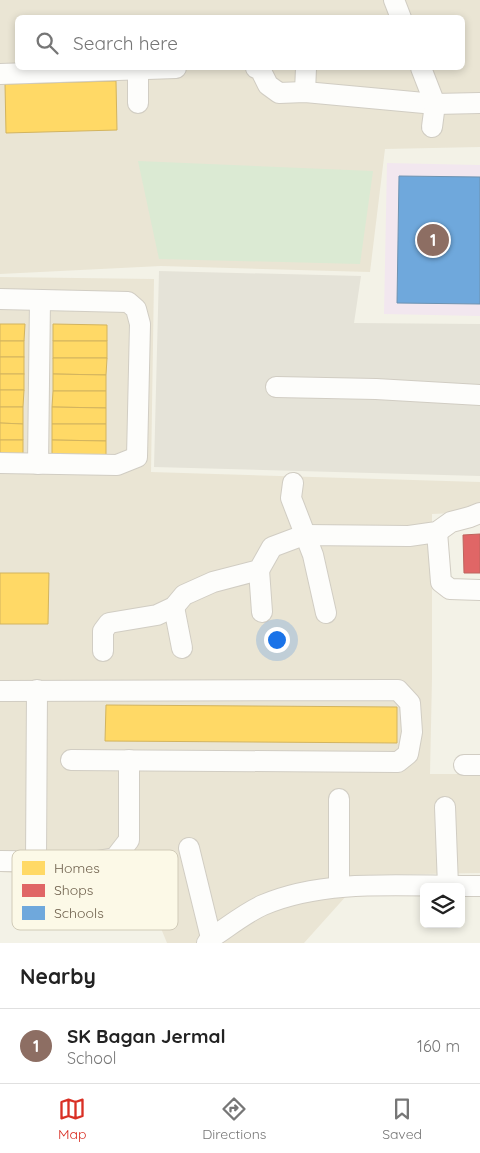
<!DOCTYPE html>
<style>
body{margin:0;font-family:Quicksand,sans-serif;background:#f6f6f6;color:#222}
.controls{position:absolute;right:15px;bottom:15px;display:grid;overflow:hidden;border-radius:8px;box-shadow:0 2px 8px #0003}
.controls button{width:45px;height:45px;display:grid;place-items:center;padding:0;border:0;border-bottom:1px solid #e0e0e0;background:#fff;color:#222;font:25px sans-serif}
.you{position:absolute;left:276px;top:639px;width:18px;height:18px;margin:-12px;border:4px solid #fff;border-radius:50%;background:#1a73e8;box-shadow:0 0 0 8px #1a73e833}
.badge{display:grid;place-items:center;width:32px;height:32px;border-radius:50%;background:#d93025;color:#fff;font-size:16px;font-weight:700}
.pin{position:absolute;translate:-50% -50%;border:2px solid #fff;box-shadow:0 1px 5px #0006}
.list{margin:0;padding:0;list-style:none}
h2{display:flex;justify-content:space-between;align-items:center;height:65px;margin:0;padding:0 20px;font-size:21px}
h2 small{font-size:16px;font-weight:400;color:#767676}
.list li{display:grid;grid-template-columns:32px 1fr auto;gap:15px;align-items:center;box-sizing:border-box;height:75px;padding:0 20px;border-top:1px solid #e0e0e0}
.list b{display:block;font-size:19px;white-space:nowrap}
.list p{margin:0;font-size:16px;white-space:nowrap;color:#767676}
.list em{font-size:16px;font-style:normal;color:#767676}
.icon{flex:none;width:28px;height:28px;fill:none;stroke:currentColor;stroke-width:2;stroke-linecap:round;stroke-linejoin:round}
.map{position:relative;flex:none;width:480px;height:943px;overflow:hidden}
.search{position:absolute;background:#fff;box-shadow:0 2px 8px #0003;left:15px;right:15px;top:15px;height:55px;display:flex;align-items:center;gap:12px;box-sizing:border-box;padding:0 18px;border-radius:8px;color:#767676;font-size:19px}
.sheet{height:140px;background:#fff}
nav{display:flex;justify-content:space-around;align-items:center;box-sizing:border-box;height:70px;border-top:1px solid #e0e0e0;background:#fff;font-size:14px;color:#767676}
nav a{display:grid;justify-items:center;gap:2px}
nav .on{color:#d93025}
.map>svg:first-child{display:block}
.residential{fill:#eae5d4;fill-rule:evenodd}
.industrial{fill:#e5e3d8}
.education{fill:#f2e7ef}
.green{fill:#dbead3}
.homes{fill:#ffd966;stroke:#d3b45e}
.shops{fill:#e06666;stroke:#be645e}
.schools{fill:#6fa8dc;stroke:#6e92b0}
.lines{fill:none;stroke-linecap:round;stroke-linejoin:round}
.minor-casing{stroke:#d1cdc3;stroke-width:22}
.minor{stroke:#fdfdfb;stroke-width:20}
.key{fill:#fcf9e7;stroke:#d1cbb8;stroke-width:1}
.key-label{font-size:14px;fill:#6d5f4b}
</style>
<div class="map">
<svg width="480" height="943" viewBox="0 0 480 943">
<rect width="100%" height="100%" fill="#f3f2e7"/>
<g class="residential">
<path d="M0,0H480V147L385,149L370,272L161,266L0,274ZM18,18H462V68H18Z"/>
<polygon points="0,277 154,279 151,472 480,482 480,512 432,514 432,678 430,774 480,774 480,873 365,875 304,943 167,943 142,882 0,872"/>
</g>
<polygon class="industrial" points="159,271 361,276 354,323 480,324 480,476 154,467"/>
<polygon class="education" points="387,163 480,165 480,316 384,314"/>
<polygon class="green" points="138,161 373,171 360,264 159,259"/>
<g class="homes">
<polygon points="116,81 117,130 6,133 5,84"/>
<polygon points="0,324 25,324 24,341 0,341"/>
<polygon points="53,324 107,325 107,341 53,341"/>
<rect x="0" y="341" width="24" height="16"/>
<rect x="53" y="341" width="54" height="17"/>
<rect x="0" y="357" width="24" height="17"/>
<polygon points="53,358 107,358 106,375 53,374"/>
<rect x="0" y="374" width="24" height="16"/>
<polygon points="53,374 106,375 106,391 53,391"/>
<polygon points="0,390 24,390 23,407 0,407"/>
<polygon points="53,391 106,391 106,408 52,407"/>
<polygon points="0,407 23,407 23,424 0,423"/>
<polygon points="52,407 106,408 106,424 52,424"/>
<polygon points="0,423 23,424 23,440 0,440"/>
<polygon points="52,424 106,424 106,441 52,440"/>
<rect x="0" y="440" width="23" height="17"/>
<polygon points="52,440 106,441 106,458 52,457"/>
<polygon points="0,573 49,573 48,624 0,624"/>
<polygon points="106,705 397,707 397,743 105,741"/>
</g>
<polygon class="shops" points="480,534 480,573 464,573 463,535"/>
<polygon class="schools" points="399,176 480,177 480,304 397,303"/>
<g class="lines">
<defs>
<g id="minor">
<polyline points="394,0 401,18"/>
<polyline points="256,68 260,69 268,85 279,93 305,92 435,104 480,103"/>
<polyline points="421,68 435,104 432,127"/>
<polyline points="138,69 138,103"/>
<polyline points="0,74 176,68"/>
<polyline points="305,92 306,68"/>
<polyline points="0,299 128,302 136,309 140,324 137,457 117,465 0,463"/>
<polyline points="276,387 376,389 480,395"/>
<polyline points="38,464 40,300"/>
<polyline points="293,483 291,498 313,555 326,613"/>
<polyline points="437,532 441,582 450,589 480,590"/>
<polyline points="259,570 262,612"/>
<polyline points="174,607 182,648"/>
<polyline points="103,651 103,631 109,623 157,615 174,607 184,595 213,582 259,570 272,547 304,535 409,536 437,532 451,522 470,517 480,513"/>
<polyline points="0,691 398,690 410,703 412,732 408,754 398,762 71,760"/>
<polyline points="464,765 480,765"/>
<polyline points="445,807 448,886"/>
<polyline points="189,848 211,938"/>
<polyline points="0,861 91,862 115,858 129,840 129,760"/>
<polyline points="36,862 37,690"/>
<polyline points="339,886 339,799"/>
<path d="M207,943L211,938C228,927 245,913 263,905C328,877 410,887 480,886"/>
</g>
</defs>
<use href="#minor" class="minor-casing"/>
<use href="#minor" class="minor"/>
</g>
<rect x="12" y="850" width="166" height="80" rx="8" class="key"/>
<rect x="22" y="861" width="23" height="14" fill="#ffd966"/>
<rect x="22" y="884" width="23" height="13" fill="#e06666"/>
<rect x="22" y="906" width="23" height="14" fill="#6fa8dc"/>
<g class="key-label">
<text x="54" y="873">Homes</text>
<text x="54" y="895">Shops</text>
<text x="54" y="918">Schools</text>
</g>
</svg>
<div class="controls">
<button><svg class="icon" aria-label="layers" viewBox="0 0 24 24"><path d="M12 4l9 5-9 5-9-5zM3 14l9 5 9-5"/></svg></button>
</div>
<div class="you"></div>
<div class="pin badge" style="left:433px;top:240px;background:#8d6e63">1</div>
<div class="search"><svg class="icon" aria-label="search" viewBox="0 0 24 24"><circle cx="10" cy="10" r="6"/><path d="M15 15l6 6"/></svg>Search here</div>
</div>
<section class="sheet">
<h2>Nearby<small></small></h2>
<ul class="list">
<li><span class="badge" style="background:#8d6e63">1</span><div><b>SK Bagan Jermal</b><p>School</p></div><em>160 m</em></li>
</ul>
</section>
<nav>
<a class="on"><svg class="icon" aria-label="map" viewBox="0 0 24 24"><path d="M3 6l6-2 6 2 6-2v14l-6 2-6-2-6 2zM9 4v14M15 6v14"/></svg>Map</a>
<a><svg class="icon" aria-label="directions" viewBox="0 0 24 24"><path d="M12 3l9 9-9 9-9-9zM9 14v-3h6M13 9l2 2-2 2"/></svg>Directions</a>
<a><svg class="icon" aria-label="saved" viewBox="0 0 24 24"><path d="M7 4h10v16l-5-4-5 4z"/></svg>Saved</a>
</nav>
